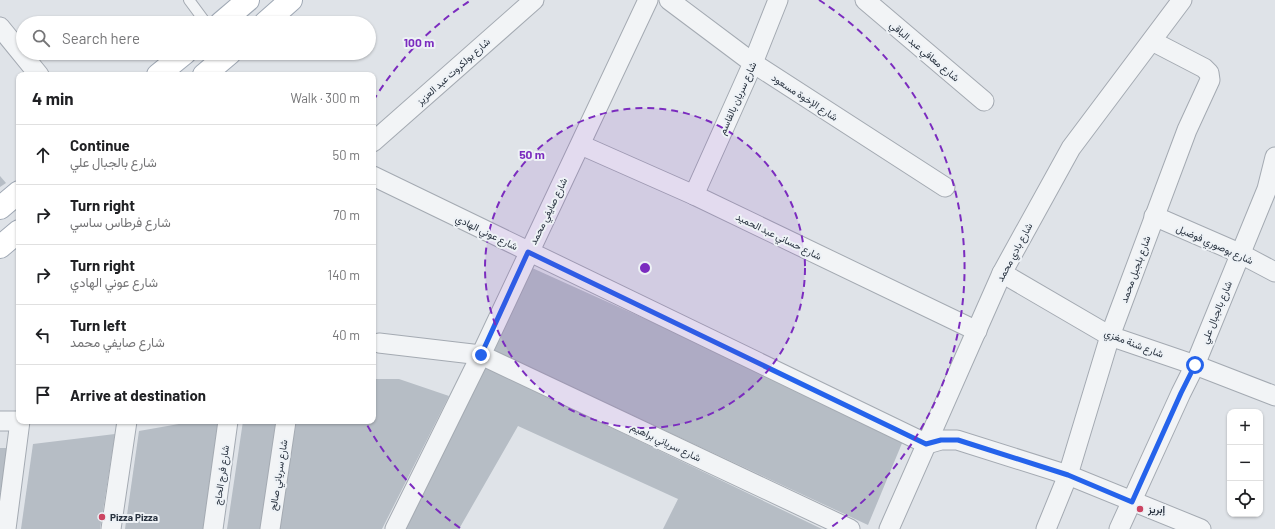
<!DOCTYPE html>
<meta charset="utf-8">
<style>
body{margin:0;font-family:Barlow,Vazirmatn,sans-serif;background:#f6f6f6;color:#202124}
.controls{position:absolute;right:12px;bottom:12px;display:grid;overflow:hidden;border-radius:8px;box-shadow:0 1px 3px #0004}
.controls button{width:36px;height:36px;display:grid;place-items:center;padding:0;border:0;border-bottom:1px solid #e0e0e0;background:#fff;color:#202124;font:20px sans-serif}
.stop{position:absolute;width:12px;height:12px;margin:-9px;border:3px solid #2563eb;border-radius:50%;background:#fff}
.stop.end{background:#2563eb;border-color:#fff;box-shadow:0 1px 4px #0008}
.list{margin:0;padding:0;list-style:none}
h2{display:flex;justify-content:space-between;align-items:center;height:52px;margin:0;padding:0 16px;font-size:17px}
h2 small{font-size:13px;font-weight:400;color:#757577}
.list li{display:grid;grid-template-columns:26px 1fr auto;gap:12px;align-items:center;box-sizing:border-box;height:60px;padding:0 16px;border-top:1px solid #e0e0e0}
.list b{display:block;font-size:15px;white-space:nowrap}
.list p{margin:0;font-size:13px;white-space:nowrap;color:#757577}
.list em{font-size:13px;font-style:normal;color:#757577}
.icon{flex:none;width:22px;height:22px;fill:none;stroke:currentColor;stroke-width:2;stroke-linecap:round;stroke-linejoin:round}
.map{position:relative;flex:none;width:1275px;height:529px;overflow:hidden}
.search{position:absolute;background:#fff;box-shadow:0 1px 3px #0004;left:16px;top:16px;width:360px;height:44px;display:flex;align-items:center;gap:10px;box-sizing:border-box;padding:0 14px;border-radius:22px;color:#757577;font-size:15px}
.panel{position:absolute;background:#fff;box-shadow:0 1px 3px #0004;left:16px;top:72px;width:360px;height:352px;border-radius:8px}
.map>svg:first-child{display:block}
.building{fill:#b6bdc5}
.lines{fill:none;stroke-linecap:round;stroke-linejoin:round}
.lane-casing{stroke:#a4aab2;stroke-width:12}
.street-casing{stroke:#a4aab2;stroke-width:21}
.primary-casing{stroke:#9fa8b4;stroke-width:24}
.lane{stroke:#f2f4f6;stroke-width:10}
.street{stroke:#f2f4f6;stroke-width:19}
.primary{stroke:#fff;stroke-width:22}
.route{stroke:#2563eb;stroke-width:5}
.ring{fill:none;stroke:#7b2cbf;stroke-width:2;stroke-dasharray:7 5}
.poi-dot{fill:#cc4562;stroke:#eef2f6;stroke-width:1.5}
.labels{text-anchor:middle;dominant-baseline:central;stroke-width:4;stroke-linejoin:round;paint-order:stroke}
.street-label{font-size:10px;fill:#28323f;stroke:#eef2f6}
.poi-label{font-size:10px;font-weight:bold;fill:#28323f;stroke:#eef2f6;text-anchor:start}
.centre{fill:#7b2cbf;stroke:#eef2f6;stroke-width:2}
.ring-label{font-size:12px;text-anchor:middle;font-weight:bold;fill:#7b2cbf;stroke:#eef2f6;stroke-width:4;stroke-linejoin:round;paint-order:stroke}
</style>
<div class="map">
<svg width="1275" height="529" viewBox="0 0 1275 529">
<rect width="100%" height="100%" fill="#dfe3e8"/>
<g class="building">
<polygon points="0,176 6,183 0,187"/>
<polygon points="530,267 905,436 868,525 492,350"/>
<polygon points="483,366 822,529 663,529 678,499 518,426 459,529 400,529"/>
<polygon points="373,379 399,379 449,396 382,529 279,529 294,421 373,421"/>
<polygon points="196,421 221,421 204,529 125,529 139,431"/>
<polygon points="243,421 278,421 262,529 227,529"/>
<polygon points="115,434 100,529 21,529 33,444"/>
<polygon points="0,448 7,448 1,492 0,492"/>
</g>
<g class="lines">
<defs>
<polyline id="lane" points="189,0 206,23"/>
<g id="street">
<polyline points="669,0 753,63 945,187"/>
<polyline points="865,0 984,101"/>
<polyline points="0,27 39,75"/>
<polyline points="373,142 534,0"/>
<polyline points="581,145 694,195 977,331"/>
<polyline points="373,176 927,444 941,440 957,440 1068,475 1201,529"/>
<polyline points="694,195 753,63 778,0"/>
<polyline points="1154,216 1239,253 1275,272"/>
<polyline points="1002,273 1110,336 1195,365 1275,396"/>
<polyline points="379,343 481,355 850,529"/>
<polyline points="0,421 19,421"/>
<polyline points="6,529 20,421"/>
<polyline points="111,529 127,421"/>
<polyline points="213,529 228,421"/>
<polyline points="270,529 286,421"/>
<polyline points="395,529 481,355 648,0"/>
<polyline points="889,529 1002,273 1071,148 1182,0"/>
<polyline points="1046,529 1068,475 1110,336 1187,130 1210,80 1209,73 1204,68 1152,41"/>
<polyline points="1119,529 1181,393 1195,365 1267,189 1275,157"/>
</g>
<g id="primary">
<polyline points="221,23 248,0"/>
<polyline points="265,23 291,0"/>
<polyline points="158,75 185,53"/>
<polyline points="204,75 230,53"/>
<polyline points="0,208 19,192"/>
<polyline points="0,247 19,231"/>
</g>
</defs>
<use href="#lane" class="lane-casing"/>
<use href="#street" class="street-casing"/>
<use href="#primary" class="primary-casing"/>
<use href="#lane" class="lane"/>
<use href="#street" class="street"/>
<use href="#primary" class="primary"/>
</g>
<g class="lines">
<polyline class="route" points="481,355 528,252 926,444 941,440 958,440 1068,475 1132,502 1181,393 1195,365"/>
</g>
<circle cx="645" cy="268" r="160" fill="#7b2cbf" fill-opacity=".12"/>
<g class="ring">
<circle cx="645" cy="268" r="160"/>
<path d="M460 528A319 319 0 0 1 366 423M373 101A319 319 0 0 1 471 0M819 0A319 319 0 0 1 830 528"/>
</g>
<g class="poi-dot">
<circle cx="1140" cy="509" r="4"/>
<circle cx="102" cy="517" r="4"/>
</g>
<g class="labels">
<g class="street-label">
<text transform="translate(925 51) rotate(40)">شارع معافي عبد الباقي</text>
<text transform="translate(453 71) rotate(-42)">شارع بولكروت عبد العزيز</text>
<text transform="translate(805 97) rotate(33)">شارع الإخوة مسعود</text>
<text transform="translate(737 98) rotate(-66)">شارع سريان بالقاسم</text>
<text transform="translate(548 211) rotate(-64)">شارع صايفي محمد</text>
<text transform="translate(487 232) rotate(26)">شارع عوني الهادي</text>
<text transform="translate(779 236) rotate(26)">شارع حساني عبد الحميد</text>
<text transform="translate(1215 244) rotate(24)">شارع بوصوري فوضيل</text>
<text transform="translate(1014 252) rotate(-62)">شارع بادي محمد</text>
<text transform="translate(1135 269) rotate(-70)">شارع بلجبل محمد</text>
<text transform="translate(1216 312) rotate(-68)">شارع بالجبال علي</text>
<text transform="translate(1134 343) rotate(21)">شارع شنة مغزي</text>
<text transform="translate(666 442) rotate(25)">شارع سرياني براهيم</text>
<text transform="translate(221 475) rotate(-82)">شارع فرج الحاج</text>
<text transform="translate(278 475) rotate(-81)">شارع سرياني صالح</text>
</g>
<g class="poi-label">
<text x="1148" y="509">إبريز</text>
<text x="110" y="517">Pizza Pizza</text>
</g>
</g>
<circle cx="645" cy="268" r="6" class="centre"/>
<g class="ring-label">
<text x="419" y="47">100 m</text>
<text x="532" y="159">50 m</text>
</g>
</svg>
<div class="controls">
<button>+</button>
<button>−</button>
<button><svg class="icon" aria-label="locate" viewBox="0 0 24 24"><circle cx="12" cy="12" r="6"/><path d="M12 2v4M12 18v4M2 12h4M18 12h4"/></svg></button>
</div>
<div class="stop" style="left:1195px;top:365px"></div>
<div class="stop end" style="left:481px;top:355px"></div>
<div class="search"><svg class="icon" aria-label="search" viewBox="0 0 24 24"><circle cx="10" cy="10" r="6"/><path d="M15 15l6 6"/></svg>Search here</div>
<section class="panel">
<h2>4 min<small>Walk · 300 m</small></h2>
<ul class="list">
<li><svg class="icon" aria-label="ahead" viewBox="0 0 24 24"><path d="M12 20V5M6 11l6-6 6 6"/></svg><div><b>Continue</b><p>شارع بالجبال علي</p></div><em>50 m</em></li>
<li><svg class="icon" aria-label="right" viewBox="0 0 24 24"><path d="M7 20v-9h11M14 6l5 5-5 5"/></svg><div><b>Turn right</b><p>شارع فرطاس ساسي</p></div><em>70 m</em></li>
<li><svg class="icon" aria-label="right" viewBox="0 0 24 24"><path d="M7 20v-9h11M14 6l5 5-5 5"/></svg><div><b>Turn right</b><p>شارع عوني الهادي</p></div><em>140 m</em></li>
<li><svg class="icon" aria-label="left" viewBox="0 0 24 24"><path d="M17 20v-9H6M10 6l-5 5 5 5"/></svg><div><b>Turn left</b><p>شارع صايفي محمد</p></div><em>40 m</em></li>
<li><svg class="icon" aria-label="arrive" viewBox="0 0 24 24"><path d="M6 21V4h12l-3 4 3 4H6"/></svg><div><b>Arrive at destination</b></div></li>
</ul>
</section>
</div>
